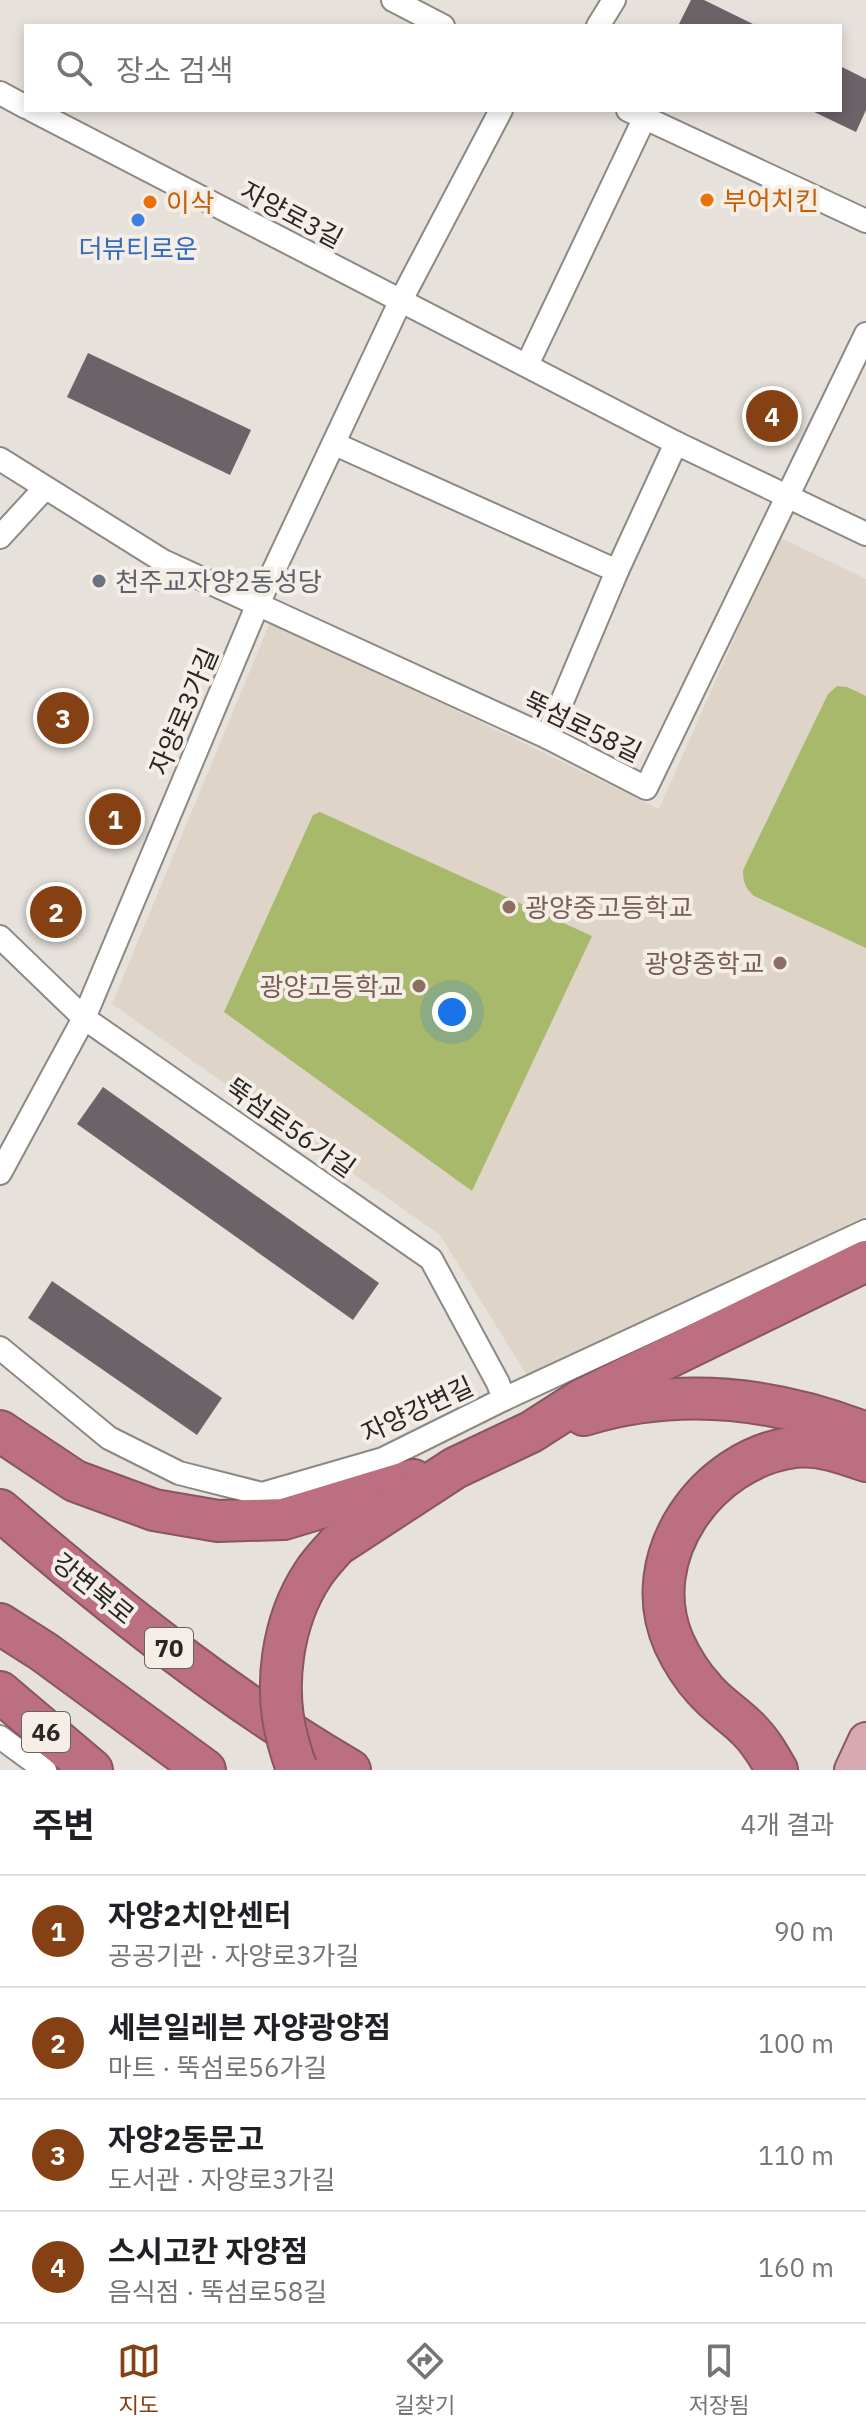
<!DOCTYPE html>
<html lang="ko">
<meta charset="utf-8">
<style>
body{margin:0;font-family:"IBM Plex Sans","Noto Sans KR",sans-serif;background:#f2f2f2;color:#202124}
.you{position:absolute;left:452px;top:1012px;width:28px;height:28px;margin:-20px;border:6px solid #fff;border-radius:50%;background:#1a73e8;box-shadow:0 0 0 12px #1a73e833}
.badge{display:grid;place-items:center;width:52px;height:52px;border-radius:50%;background:#854114;color:#fff;font-size:26px;font-weight:700}
.pin{position:absolute;translate:-50% -50%;border:4px solid #fff;box-shadow:0 2px 8px #0006}
.list{margin:0;padding:0;list-style:none}
h2{display:flex;justify-content:space-between;align-items:center;height:104px;margin:0;padding:0 32px;font-size:34px}
h2 small{font-size:26px;font-weight:400;color:#757577}
.list li{display:grid;grid-template-columns:52px 1fr auto;gap:24px;align-items:center;box-sizing:border-box;height:112px;padding:0 32px;border-top:2px solid #e0e0e0}
.list b{display:block;font-size:30px;white-space:nowrap}
.list p{margin:0;font-size:26px;white-space:nowrap;color:#757577}
.list em{font-size:26px;font-style:normal;color:#757577}
.icon{flex:none;width:44px;height:44px;fill:none;stroke:currentColor;stroke-width:2;stroke-linecap:round;stroke-linejoin:round}
.map{position:relative;flex:none;width:866px;height:1770px;overflow:hidden}
.search{position:absolute;background:#fff;box-shadow:0 4px 12px #0003;left:24px;right:24px;top:24px;height:88px;display:flex;align-items:center;gap:20px;box-sizing:border-box;padding:0 28px;border-radius:0px;color:#757577;font-size:30px}
.sheet{height:552px;background:#fff}
nav{display:flex;justify-content:space-around;align-items:center;box-sizing:border-box;height:112px;border-top:2px solid #e0e0e0;background:#fff;font-size:22px;color:#757577}
nav a{display:grid;justify-items:center;gap:4px}
nav .on{color:#854114}
.map>svg:first-child{display:block}
.built{fill:#dfd4c8}
.green{fill:#a8b96c}
.building{fill:#6a6368}
.lines{fill:none;stroke-linecap:round;stroke-linejoin:round}
.street-casing{stroke:#8d8882;stroke-width:26}
.primary-casing{stroke:#895660;stroke-width:38}
.highway-casing{stroke:#895660;stroke-width:44}
.street{stroke:#fff;stroke-width:22}
.primary{stroke:#d7a9b3;stroke-width:34}
.highway{stroke:#bc6f80;stroke-width:40}
.highway-bridge-casing{stroke:#895660;stroke-width:44;stroke-linecap:butt}
.highway-bridge{stroke:#bc6f80;stroke-width:40}
.food-dot{fill:#e8710a;stroke:#f4eee7;stroke-width:3}
.shop-dot{fill:#3f7fe0;stroke:#f4eee7;stroke-width:3}
.worship-dot{fill:#6b7280;stroke:#f4eee7;stroke-width:3}
.education-dot{fill:#8d6e63;stroke:#f4eee7;stroke-width:3}
.labels{text-anchor:middle;dominant-baseline:central;stroke-width:8;stroke-linejoin:round;paint-order:stroke}
.shield{fill:#f4eee7;stroke:#66635f;stroke-width:2}
.shield-label{font-size:24px;font-weight:bold;fill:#292725}
.food-label{font-size:26px;fill:#c56008;stroke:#f4eee7;text-anchor:start}
.street-label{font-size:26px;fill:#292725;stroke:#f4eee7}
.shop-label{font-size:26px;fill:#366cbe;stroke:#f4eee7}
.worship-label{font-size:26px;fill:#5b616d;stroke:#f4eee7;text-anchor:start}
.education-label{font-size:26px;fill:#785e54;stroke:#f4eee7;text-anchor:end}
</style>
<div class="map">
<svg width="866" height="1770" viewBox="0 0 866 1770">
<rect width="100%" height="100%" fill="#e6e1da"/>
<polygon class="built" points="779,537 866,579 866,1216 528,1377 440,1235 112,1004 271,620 659,809"/>
<g class="green">
<path d="M837,686L847,687L866,696V948L754,896C745,888 743,882 743,870L828,694Z"/>
<polygon points="320,812 592,936 472,1191 224,1012 313,815"/>
</g>
<g class="building">
<polygon points="691,0 704,0 757,26 678,26"/>
<polygon points="840,66 866,79 866,110 856,132 810,110 840,110"/>
<polygon points="88,353 251,430 230,475 67,397"/>
<polygon points="103,1087 379,1283 353,1320 77,1124"/>
<polygon points="52,1281 222,1398 197,1435 28,1318"/>
</g>
<g class="lines">
<defs>
<g id="street">
<polyline points="393,0 443,26"/>
<polyline points="598,26 614,0"/>
<polyline points="0,93 26,107"/>
<polyline points="32,110 676,443 866,534"/>
<polyline points="628,110 866,221"/>
<polyline points="527,365 645,117"/>
<polyline points="335,444 617,571"/>
<polyline points="0,459 163,561 547,737 646,788 866,334"/>
<polyline points="0,537 45,488"/>
<polyline points="547,737 617,571 676,443"/>
<polyline points="0,937 84,1018 431,1259 498,1383 504,1399"/>
<polyline points="0,1173 84,1018 257,606 400,302 501,110"/>
<polyline points="0,1348 109,1438 179,1473 262,1494 383,1459 504,1399 866,1231"/>
<polyline points="0,1737 45,1770"/>
</g>
<polyline id="primary" points="852,1770 866,1740"/>
<g id="highway">
<path d="M584,1415C680,1386 774,1397 866,1433"/>
<polyline points="0,1431 75,1481 154,1510 218,1521 284,1519 413,1480"/>
<path d="M0,1510C111,1605 224,1696 350,1770"/>
<polyline points="337,1545 455,1468 531,1432 581,1400 866,1261"/>
<polyline points="0,1624 44,1652 205,1770"/>
<polyline points="0,1692 92,1770"/>
<path d="M777,1770C769,1756 761,1742 749,1730C735,1715 717,1705 704,1689C692,1676 681,1658 674,1643C636,1557 707,1458 795,1447C819,1444 843,1453 866,1461"/>
</g>
</defs>
<use href="#street" class="street-casing"/>
<use href="#primary" class="primary-casing"/>
<use href="#highway" class="highway-casing"/>
<use href="#street" class="street"/>
<use href="#primary" class="primary"/>
<use href="#highway" class="highway"/>
<defs>
<path id="highway-bridge" d="M298,1770C293,1761 291,1751 288,1741C273,1687 282,1621 313,1574C320,1563 329,1554 337,1545"/>
</defs>
<use href="#highway-bridge" class="highway-bridge-casing"/>
<use href="#highway-bridge" class="highway-bridge"/>
</g>
<g class="food-dot">
<circle cx="707" cy="200" r="8"/>
<circle cx="150" cy="202" r="8"/>
</g>
<circle class="shop-dot" cx="138" cy="220" r="8"/>
<circle class="worship-dot" cx="99" cy="581" r="8"/>
<g class="education-dot">
<circle cx="509" cy="907" r="8"/>
<circle cx="780" cy="963" r="8"/>
<circle cx="419" cy="986" r="8"/>
</g>
<g class="labels">
<g class="shield">
<rect x="145" y="1628" width="48" height="40" rx="6"/>
<rect x="22" y="1712" width="48" height="40" rx="6"/>
</g>
<g class="shield-label">
<text x="169" y="1648">70</text>
<text x="46" y="1732">46</text>
</g>
<g class="food-label">
<text x="723" y="200">부어치킨</text>
<text x="166" y="202">이삭</text>
</g>
<g class="street-label">
<text transform="translate(292 214) rotate(28)">자양로3길</text>
<text transform="translate(183 711) rotate(-67)">자양로3가길</text>
<text transform="translate(583 726) rotate(26)">뚝섬로58길</text>
<text transform="translate(291 1127) rotate(35)">뚝섬로56가길</text>
<text transform="translate(417 1409) rotate(-25)">자양강변길</text>
<text transform="translate(94 1588) rotate(39)">강변북로</text>
</g>
<g class="shop-label">
<text x="138" y="248">더뷰티로운</text>
</g>
<g class="worship-label">
<text x="115" y="581">천주교자양2동성당</text>
</g>
<g class="education-label">
<text x="525" y="907" text-anchor="start">광양중고등학교</text>
<text x="764" y="963">광양중학교</text>
<text x="403" y="986">광양고등학교</text>
</g>
</g>
</svg>
<div class="you"></div>
<div class="pin badge" style="left:115px;top:819px">1</div>
<div class="pin badge" style="left:56px;top:912px">2</div>
<div class="pin badge" style="left:63px;top:718px">3</div>
<div class="pin badge" style="left:772px;top:416px">4</div>
<div class="search"><svg class="icon" aria-label="search" viewBox="0 0 24 24"><circle cx="10" cy="10" r="6"/><path d="M15 15l6 6"/></svg>장소 검색</div>
</div>
<section class="sheet">
<h2>주변<small>4개 결과</small></h2>
<ul class="list">
<li><span class="badge">1</span><div><b>자양2치안센터</b><p>공공기관 · 자양로3가길</p></div><em>90 m</em></li>
<li><span class="badge">2</span><div><b>세븐일레븐 자양광양점</b><p>마트 · 뚝섬로56가길</p></div><em>100 m</em></li>
<li><span class="badge">3</span><div><b>자양2동문고</b><p>도서관 · 자양로3가길</p></div><em>110 m</em></li>
<li><span class="badge">4</span><div><b>스시고칸 자양점</b><p>음식점 · 뚝섬로58길</p></div><em>160 m</em></li>
</ul>
</section>
<nav>
<a class="on"><svg class="icon" aria-label="map" viewBox="0 0 24 24"><path d="M3 6l6-2 6 2 6-2v14l-6 2-6-2-6 2zM9 4v14M15 6v14"/></svg>지도</a>
<a><svg class="icon" aria-label="directions" viewBox="0 0 24 24"><path d="M12 3l9 9-9 9-9-9zM9 14v-3h6M13 9l2 2-2 2"/></svg>길찾기</a>
<a><svg class="icon" aria-label="saved" viewBox="0 0 24 24"><path d="M7 4h10v16l-5-4-5 4z"/></svg>저장됨</a>
</nav>
